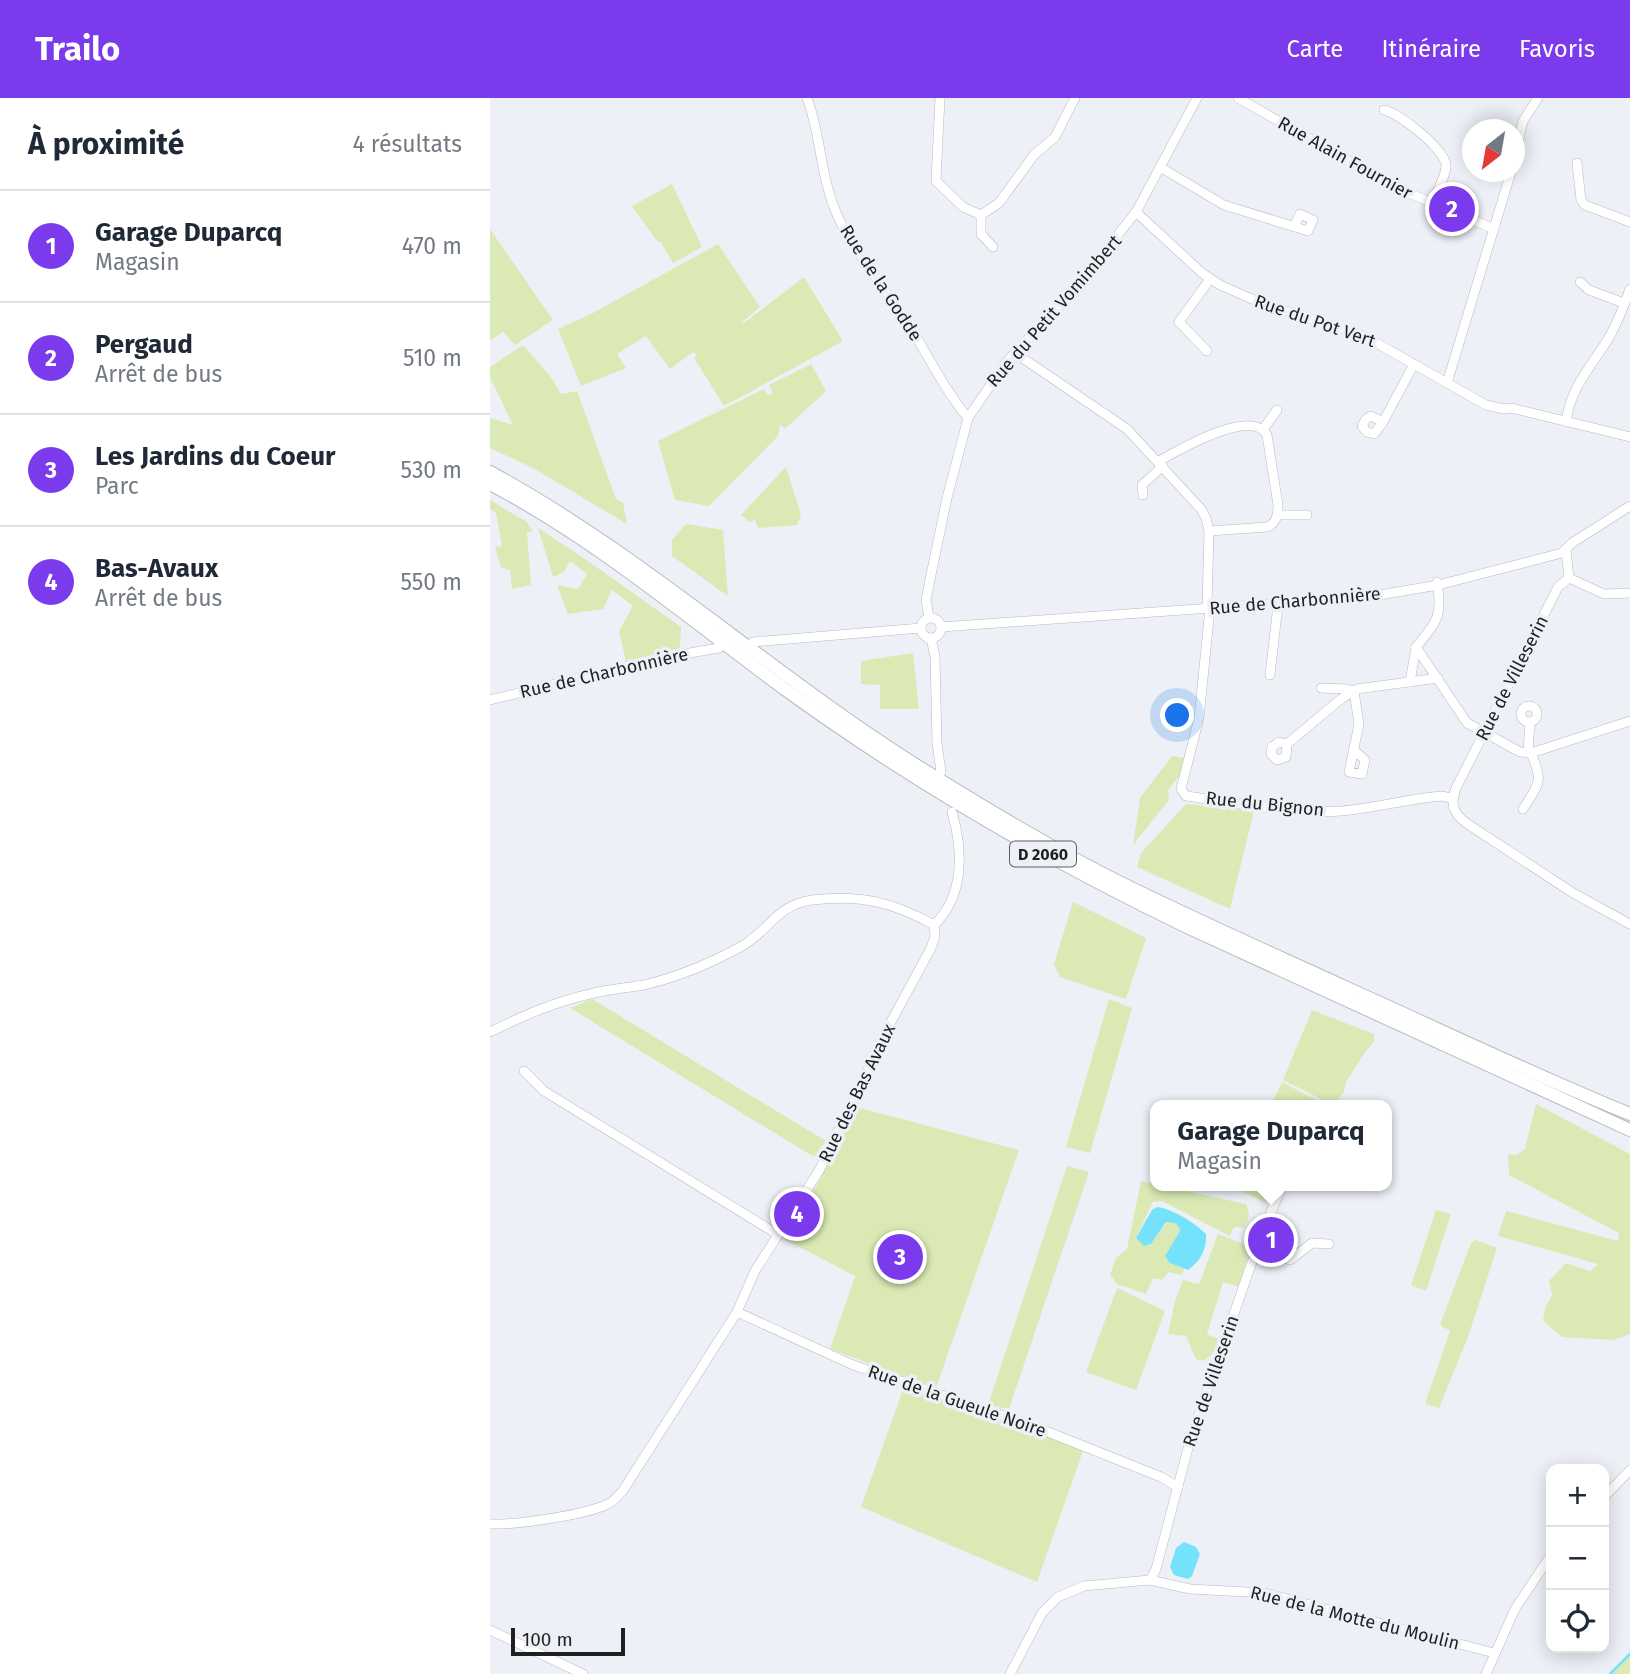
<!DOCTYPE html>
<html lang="fr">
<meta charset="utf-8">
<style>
body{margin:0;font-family:"Fira Sans",sans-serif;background:#f6f6f7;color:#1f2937}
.controls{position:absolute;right:21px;bottom:21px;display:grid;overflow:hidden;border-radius:14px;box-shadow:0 4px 18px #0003}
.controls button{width:63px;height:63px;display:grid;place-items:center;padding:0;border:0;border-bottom:2px solid #e0e1e3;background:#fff;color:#1f2937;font:35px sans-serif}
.compass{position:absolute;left:972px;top:21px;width:63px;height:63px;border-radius:50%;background:#fff;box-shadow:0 4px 18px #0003;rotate:211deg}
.scale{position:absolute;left:21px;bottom:18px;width:114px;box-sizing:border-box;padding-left:7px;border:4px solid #1f2022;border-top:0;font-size:19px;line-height:24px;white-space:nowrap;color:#1f2022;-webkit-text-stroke:5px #edf0f6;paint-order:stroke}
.you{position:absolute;left:688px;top:618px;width:24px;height:24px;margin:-18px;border:5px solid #fff;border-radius:50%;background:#1a73e8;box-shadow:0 0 0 10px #1a73e833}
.badge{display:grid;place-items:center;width:46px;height:46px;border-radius:50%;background:#7c3aed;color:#fff;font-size:23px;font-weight:700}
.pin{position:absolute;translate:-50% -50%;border:4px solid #fff;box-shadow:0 2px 7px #0006}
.popup{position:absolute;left:660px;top:1002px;width:242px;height:91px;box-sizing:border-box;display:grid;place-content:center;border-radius:14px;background:#fff;filter:drop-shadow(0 2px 5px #0005);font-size:23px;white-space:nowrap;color:#747a83}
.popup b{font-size:26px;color:#1f2937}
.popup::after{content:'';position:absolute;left:50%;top:100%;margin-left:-14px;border:14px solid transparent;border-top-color:#fff}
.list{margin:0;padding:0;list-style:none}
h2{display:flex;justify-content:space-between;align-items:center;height:91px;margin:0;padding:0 28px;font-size:30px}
h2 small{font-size:23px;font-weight:400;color:#747a83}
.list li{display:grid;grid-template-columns:46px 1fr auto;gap:21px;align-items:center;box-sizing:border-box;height:112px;padding:0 28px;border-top:2px solid #e0e1e3}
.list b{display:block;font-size:26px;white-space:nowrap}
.list p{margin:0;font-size:23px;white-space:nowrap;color:#747a83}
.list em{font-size:23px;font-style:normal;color:#747a83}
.icon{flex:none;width:38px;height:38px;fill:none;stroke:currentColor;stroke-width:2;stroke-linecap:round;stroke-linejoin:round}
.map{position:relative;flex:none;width:1140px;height:1576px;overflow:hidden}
header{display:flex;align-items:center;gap:42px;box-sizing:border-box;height:98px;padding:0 35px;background:#7c3aed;color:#fff}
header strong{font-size:33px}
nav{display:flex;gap:38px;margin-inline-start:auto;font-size:24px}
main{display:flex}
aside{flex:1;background:#fff}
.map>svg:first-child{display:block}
.green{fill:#dbeab5}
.water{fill:#74e2fa}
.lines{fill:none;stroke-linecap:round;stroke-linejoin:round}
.stream{stroke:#74e2fa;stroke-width:2.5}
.minor-casing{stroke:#b7bac1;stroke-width:10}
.highway-casing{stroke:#b7bac1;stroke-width:14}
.minor{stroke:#fff;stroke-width:9}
.highway{stroke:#fff;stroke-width:12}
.labels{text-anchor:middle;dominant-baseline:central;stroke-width:7;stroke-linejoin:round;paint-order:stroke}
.shield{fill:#edf0f6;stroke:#5d5e62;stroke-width:2}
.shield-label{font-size:16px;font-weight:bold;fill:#1f2022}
.street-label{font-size:18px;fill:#1f2022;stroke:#edf0f6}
</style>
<header>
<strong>Trailo</strong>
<nav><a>Carte</a><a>Itinéraire</a><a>Favoris</a></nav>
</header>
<main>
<aside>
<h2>À proximité<small>4 résultats</small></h2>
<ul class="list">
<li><span class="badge">1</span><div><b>Garage Duparcq</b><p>Magasin</p></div><em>470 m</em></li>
<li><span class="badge">2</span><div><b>Pergaud</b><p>Arrêt de bus</p></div><em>510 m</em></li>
<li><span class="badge">3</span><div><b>Les Jardins du Coeur</b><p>Parc</p></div><em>530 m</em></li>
<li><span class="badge">4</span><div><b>Bas-Avaux</b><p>Arrêt de bus</p></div><em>550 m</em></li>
</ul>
</aside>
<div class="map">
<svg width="1140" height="1576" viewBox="0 0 1140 1576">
<rect width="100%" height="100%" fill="#edf0f6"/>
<g class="green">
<polygon points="182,86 212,149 183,165 170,143 168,144 142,108"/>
<polygon points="0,131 63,222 25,247 13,234 0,242"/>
<polygon points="228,146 270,209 252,224 254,225 314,179 353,243 234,308 204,260 207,257 203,254 180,271 156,238 127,256 136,270 91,288 68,231 101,216"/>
<polygon points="33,247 60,278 71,296 87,293 126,401 133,405 137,426 45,371 0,350 0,320 23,327 0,279 0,269"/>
<polygon points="321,266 336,293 295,331 290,326 288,338 219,408 185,402 168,343 274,291 278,298 283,295 279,287"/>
<polygon points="296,369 311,417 307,427 268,430 265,422 259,424 251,417"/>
<polygon points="0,402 37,424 43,434 37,434 41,487 22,491 20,472 11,470 5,449 12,448 6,415 0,411"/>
<polygon points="196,426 233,432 238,498 182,458 182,442"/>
<polygon points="48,430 95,461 191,529 190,550 136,563 129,533 143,508 122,492 113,511 78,516 67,487 88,491 97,476 80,463 74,474 63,479"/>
<polygon points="423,555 429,611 390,611 390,587 371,586 371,563"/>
<polygon points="682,658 695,660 693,673 678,692 679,702 643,747 650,700"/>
<polygon points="696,706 764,713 740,811 647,769 651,755"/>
<polygon points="583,804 656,840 636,901 570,879 564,866"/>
<polygon points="102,901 336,1043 324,1059 80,910"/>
<polygon points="619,901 642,910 600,1055 576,1049"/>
<polygon points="822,912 884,936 884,944 876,953 856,984 854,994 843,1007 793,982"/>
<polygon points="792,984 836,1007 781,1007"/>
<polygon points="1046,1006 1140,1056 1140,1236 1123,1242 1072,1239 1053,1223 1055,1210 1062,1197 1059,1183 1076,1165 1100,1173 1108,1166 1008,1138 1016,1113 1128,1143 1129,1135 1019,1077 1018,1056 1027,1057 1035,1051"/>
<polygon points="366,1009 529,1052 446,1290 340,1251 365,1178 292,1140 326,1089"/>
<polygon points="577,1068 599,1074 519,1311 498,1307"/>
<path d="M651,1083L756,1106C761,1116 759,1122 753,1130L744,1129L740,1138L672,1103L663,1104L646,1140L654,1148L661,1146L677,1124C684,1124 688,1125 690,1133L675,1158L680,1165L694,1171L692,1177L679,1174L672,1182L663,1180L656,1196L627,1186L620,1177L626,1160L637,1151Z"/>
<polygon points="741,1088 785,1088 776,1105"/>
<polygon points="946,1112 961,1116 936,1193 921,1187"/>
<path d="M728,1136L760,1149L749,1189L733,1184L717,1236L728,1241C725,1253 723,1257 713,1263L706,1261L696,1238L678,1236L685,1203L693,1182L709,1186Z"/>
<polygon points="986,1142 1007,1150 978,1239 949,1310 935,1306 960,1233 950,1227 981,1145"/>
<polygon points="627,1190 675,1213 646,1292 596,1274"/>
<polygon points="414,1289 566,1341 593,1353 547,1484 371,1409"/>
<polygon points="1140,1555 1140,1576 1119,1576"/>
</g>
<g class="water">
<path d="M667,1109C683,1111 705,1125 716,1136C717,1151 710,1164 698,1172L680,1165L675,1158L690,1133C688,1125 684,1124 676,1124L661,1146L654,1148L646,1140L662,1112Z"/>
<polygon points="694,1444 706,1449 710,1456 702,1478 698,1481 684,1477 680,1469 686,1450"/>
</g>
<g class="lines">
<polyline class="stream" points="1120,1576 1140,1556"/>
<defs>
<g id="minor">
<path d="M317,0C330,34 330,70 342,104C358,150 395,189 421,230C439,260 455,292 478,320"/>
<polyline points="450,0 446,83 473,109 491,117 509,105 544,57 565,39 585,0"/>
<polyline points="748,0 907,90 1004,131"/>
<path d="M894,12C909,15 958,53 956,69C955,81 946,94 942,105"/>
<polyline points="1024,60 1033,23 1048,0"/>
<polyline points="1087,65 1091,102 1095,107 1140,124"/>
<polyline points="670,69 734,107 818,133 823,122 810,116 804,129"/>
<polyline points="646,114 712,175 730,187 771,205 874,238 996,307 1014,311 1021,310 1140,339"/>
<polyline points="491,117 491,136 503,149"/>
<polyline points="1090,184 1099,192 1134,205"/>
<polyline points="717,253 689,224 720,181"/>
<polyline points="525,255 637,331 711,411 716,420 719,433 717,510"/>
<polyline points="957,285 1021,74"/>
<polyline points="893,324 884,336 877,334 872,328 876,321 881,318 893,324 924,266"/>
<path d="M1076,324C1080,292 1098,272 1115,246C1126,229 1133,210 1140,191"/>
<polyline points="774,330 787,312"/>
<path d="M669,363C689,352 761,309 777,337L788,407C788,416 787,425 777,429L719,433"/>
<polyline points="653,397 652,387 673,368"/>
<polyline points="788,417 817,417"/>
<polyline points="1076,452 1079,480"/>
<path d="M1079,480L1068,489L966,690C960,706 963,715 976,725L1083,795L1140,826"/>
<polyline points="1079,480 1114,496 1140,495"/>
<path d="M947,484C953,518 947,524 926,549L977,625L1030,654L1041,655L1140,623"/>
<path d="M720,510L709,620L691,691L696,698C742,704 805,717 851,713C885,710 918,701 951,698L962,700"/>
<polyline points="439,519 436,502 442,472 457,400 478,320 517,263 581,196 646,114 707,0"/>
<circle cx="441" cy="530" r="10"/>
<polyline points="451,529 878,499 948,487 1072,455 1082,445 1140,408"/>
<polyline points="441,540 445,559 447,645 451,674"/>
<polyline points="263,544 431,530"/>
<polyline points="780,577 788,507"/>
<polyline points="920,584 926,549"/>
<polyline points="831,590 857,591 864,593 869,626 859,674 872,676 875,662 865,653"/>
<polyline points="0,602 170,560 229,550"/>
<circle cx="1039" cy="616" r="8"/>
<polyline points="797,646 796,659 787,662 781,656 782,649 789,644 797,646 851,601 867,591 948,580"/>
<polyline points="1038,655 1040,624"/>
<path d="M1033,711C1049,685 1054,685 1041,655"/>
<path d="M444,827C475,797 473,752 462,714"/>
<path d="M0,934C33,918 64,904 100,896C119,891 139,890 158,886C190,878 223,864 252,848C279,833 286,807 322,802C369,796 403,804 444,827"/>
<polyline points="34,973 54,993 287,1136"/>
<polyline points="771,1147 800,1162 822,1145 839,1146"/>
<polyline points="247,1214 363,1267 538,1326 671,1379 688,1389"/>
<polyline points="1114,1399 1140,1372"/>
<path d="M0,1426C25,1427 98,1417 120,1405C124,1403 128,1397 132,1394L247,1214L265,1173L330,1071L402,922L441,850L445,838L444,827"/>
<polyline points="660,1482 666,1471 701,1339 762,1164 771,1147 770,1140 792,1088"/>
<polyline points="0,1532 93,1576"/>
<polyline points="520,1576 552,1515 568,1499 594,1488 660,1482 700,1491 775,1495 1004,1555"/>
<polyline points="996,1576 1025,1511 1061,1457"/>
</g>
<g id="highway">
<path d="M0,374C153,457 282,577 429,669C496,711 564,752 635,787C708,823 783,856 857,890C951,932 1044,977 1140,1016"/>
<path d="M0,386C107,442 199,521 296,592C423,684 556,761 697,829L1140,1032"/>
</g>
</defs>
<use href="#minor" class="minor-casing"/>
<use href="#highway" class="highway-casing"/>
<use href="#minor" class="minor"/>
<use href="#highway" class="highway"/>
</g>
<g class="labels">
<rect class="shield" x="520" y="743.5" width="66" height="25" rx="5"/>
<g class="shield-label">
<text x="553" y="756">D 2060</text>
</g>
<g class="street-label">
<text transform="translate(855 60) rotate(29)">Rue Alain Fournier</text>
<text transform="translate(391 185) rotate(57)">Rue de la Godde</text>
<text transform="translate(564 213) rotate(-49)">Rue du Petit Vomimbert</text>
<text transform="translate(825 223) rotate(19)">Rue du Pot Vert</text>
<text transform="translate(805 503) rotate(-5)">Rue de Charbonnière</text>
<text transform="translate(114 575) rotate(-13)">Rue de Charbonnière</text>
<text transform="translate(1022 580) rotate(-63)">Rue de Villeserin</text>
<text transform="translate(775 706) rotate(6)">Rue du Bignon</text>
<text transform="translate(367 995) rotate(-64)">Rue des Bas Avaux</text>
<text transform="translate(721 1283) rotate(-71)">Rue de Villeserin</text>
<text transform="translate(467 1303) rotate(19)">Rue de la Gueule Noire</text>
<text transform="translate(865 1520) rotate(14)">Rue de la Motte du Moulin</text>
</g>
</g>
</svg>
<div class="controls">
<button>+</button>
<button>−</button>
<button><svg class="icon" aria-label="locate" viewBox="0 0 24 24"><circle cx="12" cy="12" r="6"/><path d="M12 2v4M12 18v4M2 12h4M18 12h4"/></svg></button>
</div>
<svg class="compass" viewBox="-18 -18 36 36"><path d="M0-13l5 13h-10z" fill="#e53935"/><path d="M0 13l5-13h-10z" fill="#747a83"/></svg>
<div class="scale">100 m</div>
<div class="you"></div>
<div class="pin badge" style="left:781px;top:1142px">1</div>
<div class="popup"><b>Garage Duparcq</b>Magasin</div>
<div class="pin badge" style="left:962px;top:111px">2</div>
<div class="pin badge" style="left:410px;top:1159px">3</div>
<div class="pin badge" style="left:307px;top:1116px">4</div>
</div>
</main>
